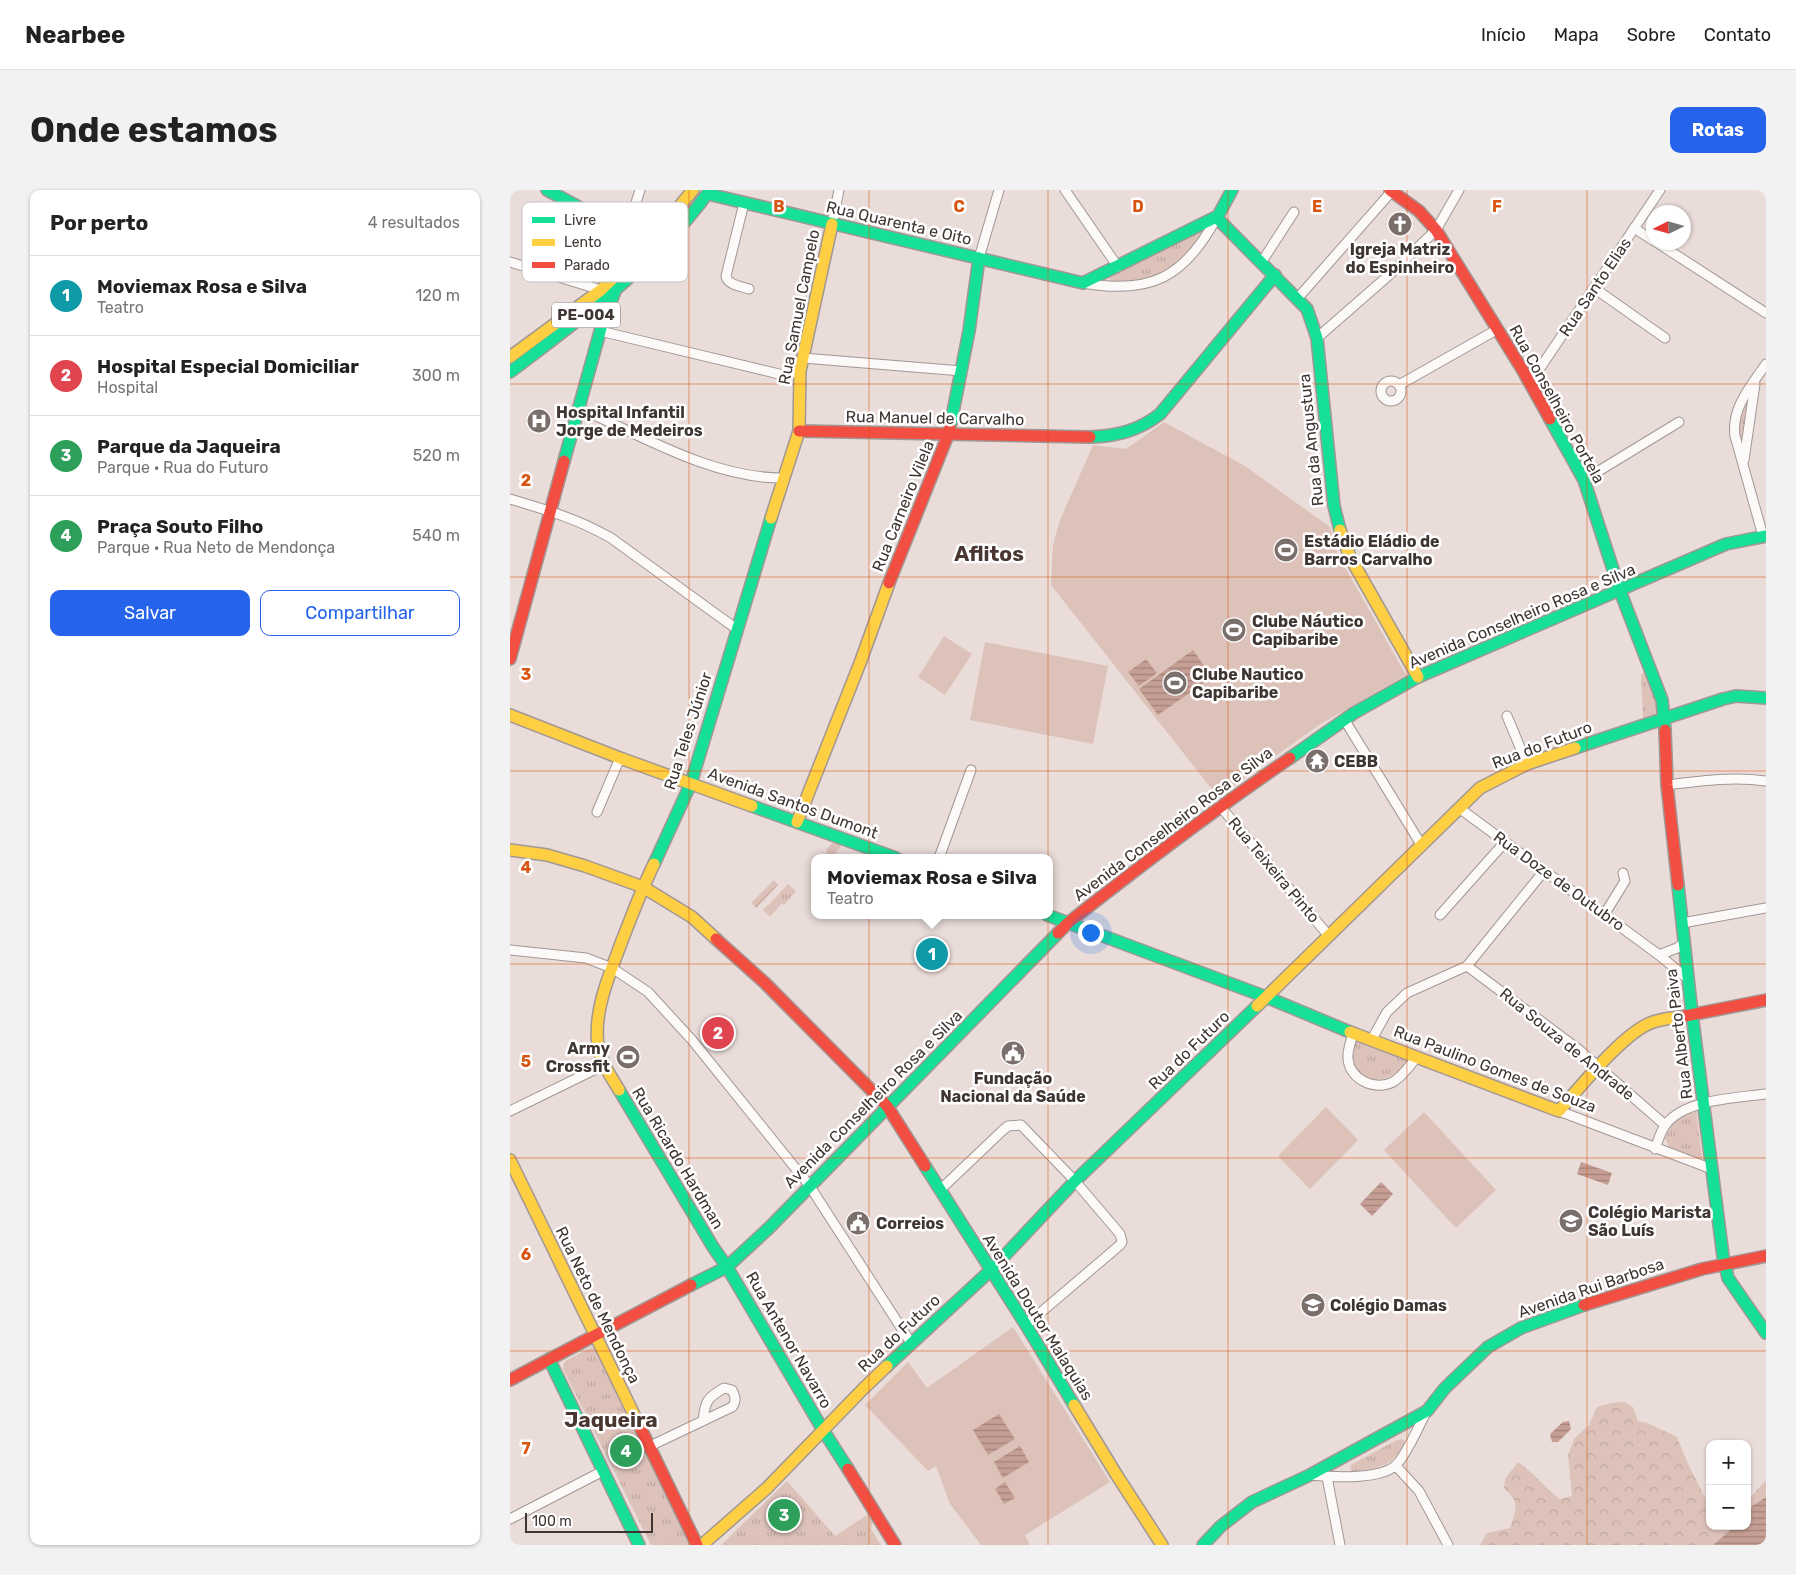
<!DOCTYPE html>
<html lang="pt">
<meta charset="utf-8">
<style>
body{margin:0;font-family:Rubik,sans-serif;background:#f2f2f2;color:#222}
.controls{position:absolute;right:15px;bottom:15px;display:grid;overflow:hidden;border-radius:10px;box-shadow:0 1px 4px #0004}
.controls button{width:45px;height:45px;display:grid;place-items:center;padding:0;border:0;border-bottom:1px solid #e0e0e0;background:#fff;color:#222;font:25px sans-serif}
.compass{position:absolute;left:1136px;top:15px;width:45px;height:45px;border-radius:50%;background:#fff;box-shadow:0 1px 4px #0004;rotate:265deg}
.scale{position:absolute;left:15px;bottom:12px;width:128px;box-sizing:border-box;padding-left:5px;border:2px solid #3f3532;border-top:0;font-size:14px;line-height:18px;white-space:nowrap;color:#3f3532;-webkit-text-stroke:4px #fff;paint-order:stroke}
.you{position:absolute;left:580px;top:742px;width:18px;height:18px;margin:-12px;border:4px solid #fff;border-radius:50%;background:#1a73e8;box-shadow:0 0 0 8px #1a73e833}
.badge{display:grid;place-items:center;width:32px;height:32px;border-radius:50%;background:#2563eb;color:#fff;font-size:16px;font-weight:700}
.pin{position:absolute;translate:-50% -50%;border:2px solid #fff;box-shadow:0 1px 5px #0006}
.popup{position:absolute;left:301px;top:664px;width:242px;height:65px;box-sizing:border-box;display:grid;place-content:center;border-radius:10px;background:#fff;filter:drop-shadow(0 1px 4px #0005);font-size:16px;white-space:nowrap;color:#767676}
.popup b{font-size:19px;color:#222}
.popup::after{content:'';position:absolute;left:50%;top:100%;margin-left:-10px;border:10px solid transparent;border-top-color:#fff}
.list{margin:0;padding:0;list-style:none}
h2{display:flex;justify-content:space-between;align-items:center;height:65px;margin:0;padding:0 20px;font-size:21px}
h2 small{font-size:16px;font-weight:400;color:#767676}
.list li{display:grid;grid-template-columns:32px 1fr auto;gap:15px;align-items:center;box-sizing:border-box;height:80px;padding:0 20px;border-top:1px solid #e0e0e0}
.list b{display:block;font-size:19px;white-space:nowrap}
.list p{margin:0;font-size:16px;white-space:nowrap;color:#767676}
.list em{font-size:16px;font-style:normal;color:#767676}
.actions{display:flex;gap:10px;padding:15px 20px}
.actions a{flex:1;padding:11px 0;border:1px solid #2563eb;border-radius:10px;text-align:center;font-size:18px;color:#2563eb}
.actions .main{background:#2563eb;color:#fff}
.map{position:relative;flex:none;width:1256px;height:1355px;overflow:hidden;border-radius:10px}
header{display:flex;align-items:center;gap:30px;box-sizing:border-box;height:70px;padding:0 25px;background:#fff;border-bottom:1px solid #e0e0e0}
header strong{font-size:24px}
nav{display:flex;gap:28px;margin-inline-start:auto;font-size:18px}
.intro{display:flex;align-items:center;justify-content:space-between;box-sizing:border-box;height:120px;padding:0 30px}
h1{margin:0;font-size:35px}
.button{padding:12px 22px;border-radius:10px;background:#2563eb;color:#fff;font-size:18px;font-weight:700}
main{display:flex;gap:30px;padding:0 30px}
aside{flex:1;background:#fff;border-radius:10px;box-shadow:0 1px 4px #0004}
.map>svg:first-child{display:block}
.grass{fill:#ddc2ba}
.forest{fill:url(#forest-crowns)}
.park{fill:url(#park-tufts)}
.garden{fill:url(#garden-furrows)}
.water{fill:url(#water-rules)}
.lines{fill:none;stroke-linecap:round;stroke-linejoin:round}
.street-casing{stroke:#a19794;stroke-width:11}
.fast-casing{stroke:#a19794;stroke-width:14}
.slow-casing{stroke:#a19794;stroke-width:14}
.jam-casing{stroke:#a19794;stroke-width:14}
.street{stroke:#fcfaf9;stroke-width:9}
.fast{stroke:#16e098;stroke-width:11}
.slow{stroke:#ffcf43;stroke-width:11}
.jam{stroke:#f24e42;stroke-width:11}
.grid{fill:none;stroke:#d75510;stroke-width:1;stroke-opacity:0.55}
.labels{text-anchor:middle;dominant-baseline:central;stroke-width:5;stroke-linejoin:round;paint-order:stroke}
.shield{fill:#fff;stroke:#797270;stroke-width:1}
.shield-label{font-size:15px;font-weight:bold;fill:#3f3532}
.street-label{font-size:16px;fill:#3f3532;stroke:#fff}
.poi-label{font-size:16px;font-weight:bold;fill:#3f3532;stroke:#fff;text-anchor:start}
.district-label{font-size:21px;font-weight:bold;fill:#4a3630;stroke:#fff}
.key{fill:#fff;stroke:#c5c2c2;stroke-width:1}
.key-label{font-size:14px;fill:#3f3532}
.grid-label{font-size:16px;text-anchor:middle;font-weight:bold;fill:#d75510;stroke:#fff;stroke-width:5;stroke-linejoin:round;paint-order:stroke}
</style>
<header>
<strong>Nearbee</strong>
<nav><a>Início</a><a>Mapa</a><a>Sobre</a><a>Contato</a></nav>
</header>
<div class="intro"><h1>Onde estamos</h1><a class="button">Rotas</a></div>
<main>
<aside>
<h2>Por perto<small>4 resultados</small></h2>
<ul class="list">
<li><span class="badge" style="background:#0f9aa8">1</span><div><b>Moviemax Rosa e Silva</b><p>Teatro</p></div><em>120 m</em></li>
<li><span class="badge" style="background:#e0444e">2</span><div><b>Hospital Especial Domiciliar</b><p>Hospital</p></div><em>300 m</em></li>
<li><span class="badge" style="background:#2e9e5b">3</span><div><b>Parque da Jaqueira</b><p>Parque · Rua do Futuro</p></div><em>520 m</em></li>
<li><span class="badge" style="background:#2e9e5b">4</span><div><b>Praça Souto Filho</b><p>Parque · Rua Neto de Mendonça</p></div><em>540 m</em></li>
</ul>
<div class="actions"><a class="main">Salvar</a><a>Compartilhar</a></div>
</aside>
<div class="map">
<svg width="1256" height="1355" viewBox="0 0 1256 1355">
<defs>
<pattern id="forest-crowns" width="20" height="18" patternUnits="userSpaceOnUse" patternTransform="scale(1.25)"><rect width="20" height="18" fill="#ddc2ba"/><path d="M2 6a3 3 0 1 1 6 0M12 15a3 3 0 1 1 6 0" fill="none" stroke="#bfa7a0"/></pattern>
<pattern id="park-tufts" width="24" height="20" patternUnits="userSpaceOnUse" patternTransform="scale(1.25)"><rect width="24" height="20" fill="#ddc2ba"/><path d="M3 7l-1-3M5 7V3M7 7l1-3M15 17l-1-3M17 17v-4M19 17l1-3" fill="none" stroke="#bfa7a0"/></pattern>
<pattern id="garden-furrows" width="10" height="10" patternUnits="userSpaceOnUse" patternTransform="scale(1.25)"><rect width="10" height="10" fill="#ddc2ba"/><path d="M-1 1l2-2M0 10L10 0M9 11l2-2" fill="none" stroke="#bfa7a0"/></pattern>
<pattern id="water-rules" width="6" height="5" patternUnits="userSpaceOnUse" patternTransform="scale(1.25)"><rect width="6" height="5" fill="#c59e94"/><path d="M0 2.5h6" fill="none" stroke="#a18279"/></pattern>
</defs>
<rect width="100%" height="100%" fill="#eadcd9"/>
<g class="grass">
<polygon points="654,232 735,276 820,337 828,365 896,485 809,535 708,607 541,395 543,355 550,330 583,255 616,259"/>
<polygon points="434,446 462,464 435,505 408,487"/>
<polygon points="475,452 598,476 583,554 460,530"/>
<polygon points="324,651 332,655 321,668 316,668 317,659"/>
<polygon points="266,707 272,713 260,727 253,720"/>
<polygon points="816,917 848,950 800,999 768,966"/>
<polygon points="914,922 986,1000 946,1038 874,960"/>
<polygon points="503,1137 600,1292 515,1345 520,1355 471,1355 440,1314 426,1276 418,1281 355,1215 398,1172 417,1198"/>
</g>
<g class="forest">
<path d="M1114,1212L1123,1217L1128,1231L1137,1233L1167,1247L1178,1274L1200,1317V1336H1225L1203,1355H970L977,1343L1000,1338C1006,1318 1011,1314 994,1298L995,1289L1008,1272C1024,1283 1035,1298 1050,1309L1062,1306L1058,1265L1064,1249L1079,1235L1087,1217L1101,1213Z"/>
<polygon points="1256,1290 1256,1307 1242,1316 1237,1322 1237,1311"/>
</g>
<g class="park">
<polygon points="697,35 691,50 661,81 629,93 599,91 600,87"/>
<polygon points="1244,193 1234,269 1227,245 1231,217"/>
<polygon points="1137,482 1148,520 1145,524 1133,529 1131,484"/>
<polygon points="278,694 286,701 274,715 266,707"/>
<path d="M846,850L898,871C882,897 836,898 843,860C843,856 843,853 846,850Z"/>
<polygon points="1186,920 1192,967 1189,970 1159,958 1155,948 1164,929"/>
<polygon points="82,1157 85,1158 183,1355 141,1355 53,1179 54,1173 57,1170"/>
<path d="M892,1249L896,1252C885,1276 866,1279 843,1282L841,1281L840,1276L842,1274L887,1250Z"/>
<polygon points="277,1291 325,1346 360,1323 364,1328 361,1339 371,1355 211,1355"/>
</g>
<polygon class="garden" points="264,690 268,695 246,718 241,713"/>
<g class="water">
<polygon points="683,460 702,487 648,525 629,499"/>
<polygon points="636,469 647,483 629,496 618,482"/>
<polygon points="1071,972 1102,983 1098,995 1067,984"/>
<polygon points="871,992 883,1004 862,1026 850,1014"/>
<polygon points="489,1224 505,1249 478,1265 463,1240"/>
<polygon points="1059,1231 1061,1239 1048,1252 1042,1252 1040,1244 1053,1232"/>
<polygon points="510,1256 519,1272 493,1288 484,1272"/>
<polygon points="495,1292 505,1308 494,1314 485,1299"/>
<polygon points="1256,1307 1256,1355 1203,1355 1225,1336 1237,1336 1237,1322 1242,1316"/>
</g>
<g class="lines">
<defs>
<g id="street">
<polyline points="555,0 608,77"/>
<path d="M234,13L216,86C218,95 230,96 239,99"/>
<polyline points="322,34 329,0"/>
<polyline points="1124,38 1144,51"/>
<polyline points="1146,52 1256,123"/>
<polyline points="469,68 489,0"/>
<polyline points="0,72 91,100"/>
<polyline points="751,73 784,22"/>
<polyline points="103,85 130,0"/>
<path d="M573,93C641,105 675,87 707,27"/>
<polyline points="1084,98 1155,148"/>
<polyline points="787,109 882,1"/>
<polyline points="90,141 273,185 290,181"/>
<polyline points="807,148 878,86 926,40 949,0"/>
<polyline points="293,168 452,181"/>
<circle cx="881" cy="201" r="10"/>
<polyline points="1020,193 1150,0"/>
<polyline points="889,195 988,139"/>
<path d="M69,218C132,246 204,289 274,288"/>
<polyline points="1234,270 1245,194"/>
<polyline points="1074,290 1169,232"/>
<path d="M0,309C37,320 68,329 101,348L228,440"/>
<path d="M1253,346L1225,246C1221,218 1241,196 1256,174"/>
<polyline points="997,526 1017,574"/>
<polyline points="834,529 912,656"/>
<path d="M1157,595C1189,591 1223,586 1256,591"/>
<polyline points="710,616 818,745"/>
<polyline points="949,618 1149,765 1179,790"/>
<polyline points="87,622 110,568"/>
<polyline points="429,668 461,580"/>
<polyline points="930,725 995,652"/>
<polyline points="1094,725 1115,691 1113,683"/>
<polyline points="1172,733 1256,718"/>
<polyline points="0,760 76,768 102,778 138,802 182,850 299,995 401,1153"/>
<polyline points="1149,765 1167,758 1174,753"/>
<polyline points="957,776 1068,859 1155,935"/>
<path d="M843,843C841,851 837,861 838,869C840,890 865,901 883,892C893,886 900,875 907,867"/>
<polyline points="862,849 877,822 897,803 957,776 1034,681"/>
<polyline points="0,921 94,875"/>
<polyline points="1049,921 1202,979"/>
<path d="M1145,959C1148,951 1151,940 1156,934C1176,909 1227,908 1256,904"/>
<polyline points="430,1000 492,941 498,936 511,935 565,991 610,1044 612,1052 610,1055 516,1135"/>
<path d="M138,1257L222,1217C227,1211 225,1206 222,1200L214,1198C197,1208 195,1211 193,1231"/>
<polyline points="886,1276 909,1301 938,1355"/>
<path d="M800,1285C821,1287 868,1290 885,1276C895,1268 910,1234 916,1222"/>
<polyline points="817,1287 830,1355"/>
<polyline points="0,1329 93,1281"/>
</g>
<g id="fast">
<polyline points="37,0 138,54 146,60"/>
<polyline points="198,4 573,93 708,26 722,0"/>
<polyline points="123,22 134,36 151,40"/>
<polyline points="707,28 797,119 807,148 824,316 830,340"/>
<path d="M0,182C69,130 150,71 200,0"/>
<polyline points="1040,229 1074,290 1110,401 1152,510 1155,540"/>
<polyline points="440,237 459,141 469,68"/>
<path d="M580,247C607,246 628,241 650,224L765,85"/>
<polyline points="54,271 91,138 105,101"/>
<polyline points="1065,558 1213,509 1226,506 1256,508"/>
<polyline points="780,568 844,523 908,487 1216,354 1256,346"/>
<polyline points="242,616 386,668"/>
<polyline points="144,674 181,593 261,328"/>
<polyline points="1168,695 1182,824 1213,1066 1218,1088 1256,1143"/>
<polyline points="537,725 756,807 840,842"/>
<polyline points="109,900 203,1057 217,1077 313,1240 338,1279"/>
<polyline points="415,976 516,1135 564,1215"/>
<polyline points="181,1095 217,1077 260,1037 548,743"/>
<polyline points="39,1169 129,1355"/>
<polyline points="377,1176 481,1080 565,991 747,816"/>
<polyline points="693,1355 711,1336 742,1312 800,1285 917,1221 935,1198 978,1157 1011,1138 1074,1115"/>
</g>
<g id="slow">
<polyline points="0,167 91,100 138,54 183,0"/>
<polyline points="261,328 289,241 290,181 322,34"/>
<polyline points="830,340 840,367 908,487"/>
<polyline points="0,525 110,568 242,616"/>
<polyline points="287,632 350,473 379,393"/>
<polyline points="0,660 37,665 75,676 133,697 182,727 206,749"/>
<polyline points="747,816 970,598 1017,574 1065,558"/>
<path d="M840,842L1049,921C1070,897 1115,841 1143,832C1152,829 1161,828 1170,827"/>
<path d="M109,900C101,886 90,872 88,855C83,820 101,781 113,748C123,723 132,698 144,674"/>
<polyline points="0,970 131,1239"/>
<polyline points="564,1215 606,1284 652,1355"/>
<polyline points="192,1355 257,1298 354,1198 377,1176"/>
</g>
<g id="jam">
<polyline points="880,0 909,21 926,40 1012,179 1040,229"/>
<polyline points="289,241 580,247"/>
<polyline points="379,393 438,245 440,237"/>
<polyline points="0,469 54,271"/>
<polyline points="1155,540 1157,595 1168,695"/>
<path d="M548,743L558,733C630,676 704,620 780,568"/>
<polyline points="206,749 255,793 377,916 415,976"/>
<polyline points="1170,827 1256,810"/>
<polyline points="1074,1115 1192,1079 1256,1066"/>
<polyline points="0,1190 181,1095"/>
<polyline points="131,1239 187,1355"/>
<polyline points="338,1279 385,1355"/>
</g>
</defs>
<use href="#street" class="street-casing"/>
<use href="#fast" class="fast-casing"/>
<use href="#slow" class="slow-casing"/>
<use href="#jam" class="jam-casing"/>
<use href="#street" class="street"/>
<use href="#fast" class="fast"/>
<use href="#slow" class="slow"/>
<use href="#jam" class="jam"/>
</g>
<path class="grid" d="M179,0V1355M359,0V1355M538,0V1355M718,0V1355M897,0V1355M1077,0V1355M0,194H1256M0,387H1256M0,581H1256M0,774H1256M0,968H1256M0,1161H1256"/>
<defs>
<symbol id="church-disc" viewBox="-11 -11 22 22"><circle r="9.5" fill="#7b6f6c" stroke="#fff"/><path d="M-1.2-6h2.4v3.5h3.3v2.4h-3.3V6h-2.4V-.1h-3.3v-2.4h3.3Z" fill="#fff"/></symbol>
<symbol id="hospital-disc" viewBox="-11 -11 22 22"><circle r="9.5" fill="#7b6f6c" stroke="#fff"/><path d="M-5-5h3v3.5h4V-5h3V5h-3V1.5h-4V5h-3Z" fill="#fff"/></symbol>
<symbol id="stadium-disc" viewBox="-11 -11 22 22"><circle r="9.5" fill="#7b6f6c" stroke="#fff"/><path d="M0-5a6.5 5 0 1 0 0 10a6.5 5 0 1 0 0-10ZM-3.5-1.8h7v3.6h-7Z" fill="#fff"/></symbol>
<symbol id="temple-disc" viewBox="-11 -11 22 22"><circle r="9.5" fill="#7b6f6c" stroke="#fff"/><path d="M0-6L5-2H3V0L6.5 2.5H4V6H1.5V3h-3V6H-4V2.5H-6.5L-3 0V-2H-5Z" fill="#fff"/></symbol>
<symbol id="civic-disc" viewBox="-11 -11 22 22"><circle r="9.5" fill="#7b6f6c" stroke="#fff"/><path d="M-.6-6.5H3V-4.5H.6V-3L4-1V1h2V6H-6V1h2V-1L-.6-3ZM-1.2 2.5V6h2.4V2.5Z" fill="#fff"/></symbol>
<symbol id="school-disc" viewBox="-11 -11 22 22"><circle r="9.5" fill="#7b6f6c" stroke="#fff"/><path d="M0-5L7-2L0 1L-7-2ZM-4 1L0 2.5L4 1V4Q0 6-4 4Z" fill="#fff"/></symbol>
</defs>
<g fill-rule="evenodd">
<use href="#church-disc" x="876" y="20" width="28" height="28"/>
<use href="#hospital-disc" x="15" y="217" width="28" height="28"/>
<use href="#stadium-disc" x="762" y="346" width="28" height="28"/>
<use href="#stadium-disc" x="710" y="426" width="28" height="28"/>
<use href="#stadium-disc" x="651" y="479" width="28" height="28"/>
<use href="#temple-disc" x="793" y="557" width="28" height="28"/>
<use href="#civic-disc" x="489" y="849" width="28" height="28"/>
<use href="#stadium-disc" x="104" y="853" width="28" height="28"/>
<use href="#school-disc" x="1047" y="1017" width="28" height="28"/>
<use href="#civic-disc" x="334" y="1019" width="28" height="28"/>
<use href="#school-disc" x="789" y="1101" width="28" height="28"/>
</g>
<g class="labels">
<rect class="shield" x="42" y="112.5" width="68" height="25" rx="4"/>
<g class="shield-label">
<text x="76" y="125">PE-004</text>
</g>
<g class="street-label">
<text transform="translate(389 33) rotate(13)">Rua Quarenta e Oito</text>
<text transform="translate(1085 97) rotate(-56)">Rua Santo Elias</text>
<text transform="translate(289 117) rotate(-79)">Rua Samuel Campelo</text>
<text transform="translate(1047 214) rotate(61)">Rua Conselheiro Portela</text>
<text transform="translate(425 228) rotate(1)">Rua Manuel de Carvalho</text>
<text transform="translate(801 250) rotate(-96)">Rua da Angustura</text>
<text transform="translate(393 316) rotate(-68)">Rua Carneiro Vilela</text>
<text transform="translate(1012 426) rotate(-23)">Avenida Conselheiro Rosa e Silva</text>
<text transform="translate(178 541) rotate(-72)">Rua Teles Júnior</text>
<text transform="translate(1032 555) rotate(-21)">Rua do Futuro</text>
<text transform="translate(283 613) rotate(20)">Avenida Santos Dumont</text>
<text transform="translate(663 634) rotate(-37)">Avenida Conselheiro Rosa e Silva</text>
<text transform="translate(764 680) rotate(50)">Rua Teixeira Pinto</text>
<text transform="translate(1049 691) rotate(36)">Rua Doze de Outubro</text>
<text transform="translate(1169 844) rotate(-97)">Rua Alberto Paiva</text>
<text transform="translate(1057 854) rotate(39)">Rua Souza de Andrade</text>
<text transform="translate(679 860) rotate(-44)">Rua do Futuro</text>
<text transform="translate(985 879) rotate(21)">Rua Paulino Gomes de Souza</text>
<text transform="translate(363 909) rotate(-45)">Avenida Conselheiro Rosa e Silva</text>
<text transform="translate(168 968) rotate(59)">Rua Ricardo Hardman</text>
<text transform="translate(1081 1098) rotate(-19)">Avenida Rui Barbosa</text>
<text transform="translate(88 1115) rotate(64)">Rua Neto de Mendonça</text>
<text transform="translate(528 1127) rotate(58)">Avenida Doutor Malaquias</text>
<text transform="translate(389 1143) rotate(-43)">Rua do Futuro</text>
<text transform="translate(279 1150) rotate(60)">Rua Antenor Navarro</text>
</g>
<g class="poi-label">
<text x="890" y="59" text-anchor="middle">Igreja Matriz<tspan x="890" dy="18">do Espinheiro</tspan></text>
<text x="46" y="222">Hospital Infantil<tspan x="46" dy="18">Jorge de Medeiros</tspan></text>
<text x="794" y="351">Estádio Eládio de<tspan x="794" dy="18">Barros Carvalho</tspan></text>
<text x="742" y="431">Clube Náutico<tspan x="742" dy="18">Capibaribe</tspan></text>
<text x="682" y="484">Clube Nautico<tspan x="682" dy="18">Capibaribe</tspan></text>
<text x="824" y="571">CEBB</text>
<text x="100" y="858" text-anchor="end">Army<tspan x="100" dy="18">Crossfit</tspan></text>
<text x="503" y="888" text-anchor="middle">Fundação<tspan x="503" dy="18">Nacional da Saúde</tspan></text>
<text x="1078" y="1022">Colégio Marista<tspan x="1078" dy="18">São Luís</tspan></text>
<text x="366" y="1033">Correios</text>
<text x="820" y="1115">Colégio Damas</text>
</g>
<g class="district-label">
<text x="479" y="363">Aflitos</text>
<text x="101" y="1229">Jaqueira</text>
</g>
</g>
<rect x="12" y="12" width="166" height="80" rx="8" class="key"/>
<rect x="22" y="27" width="23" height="6" fill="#16e098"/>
<rect x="22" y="49" width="23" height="7" fill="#ffcf43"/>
<rect x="22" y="72" width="23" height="6" fill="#f24e42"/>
<g class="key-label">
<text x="54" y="35">Livre</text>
<text x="54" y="57">Lento</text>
<text x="54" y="80">Parado</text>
</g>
<g class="grid-label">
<text x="269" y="22">B</text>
<text x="449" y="22">C</text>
<text x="628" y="22">D</text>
<text x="807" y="22">E</text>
<text x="987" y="22">F</text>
<text x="16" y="296">2</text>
<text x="16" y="490">3</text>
<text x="16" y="683">4</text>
<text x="16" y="877">5</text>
<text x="16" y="1070">6</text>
<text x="16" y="1264">7</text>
</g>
</svg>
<div class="controls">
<button>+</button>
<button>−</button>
</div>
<svg class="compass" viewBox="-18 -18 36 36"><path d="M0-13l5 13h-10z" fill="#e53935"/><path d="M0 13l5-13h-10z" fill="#767676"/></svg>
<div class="scale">100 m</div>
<div class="you"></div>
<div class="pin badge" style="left:422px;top:764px;background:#0f9aa8">1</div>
<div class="popup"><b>Moviemax Rosa e Silva</b>Teatro</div>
<div class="pin badge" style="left:208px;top:843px;background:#e0444e">2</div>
<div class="pin badge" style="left:274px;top:1325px;background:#2e9e5b">3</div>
<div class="pin badge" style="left:116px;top:1261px;background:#2e9e5b">4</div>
</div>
</main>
